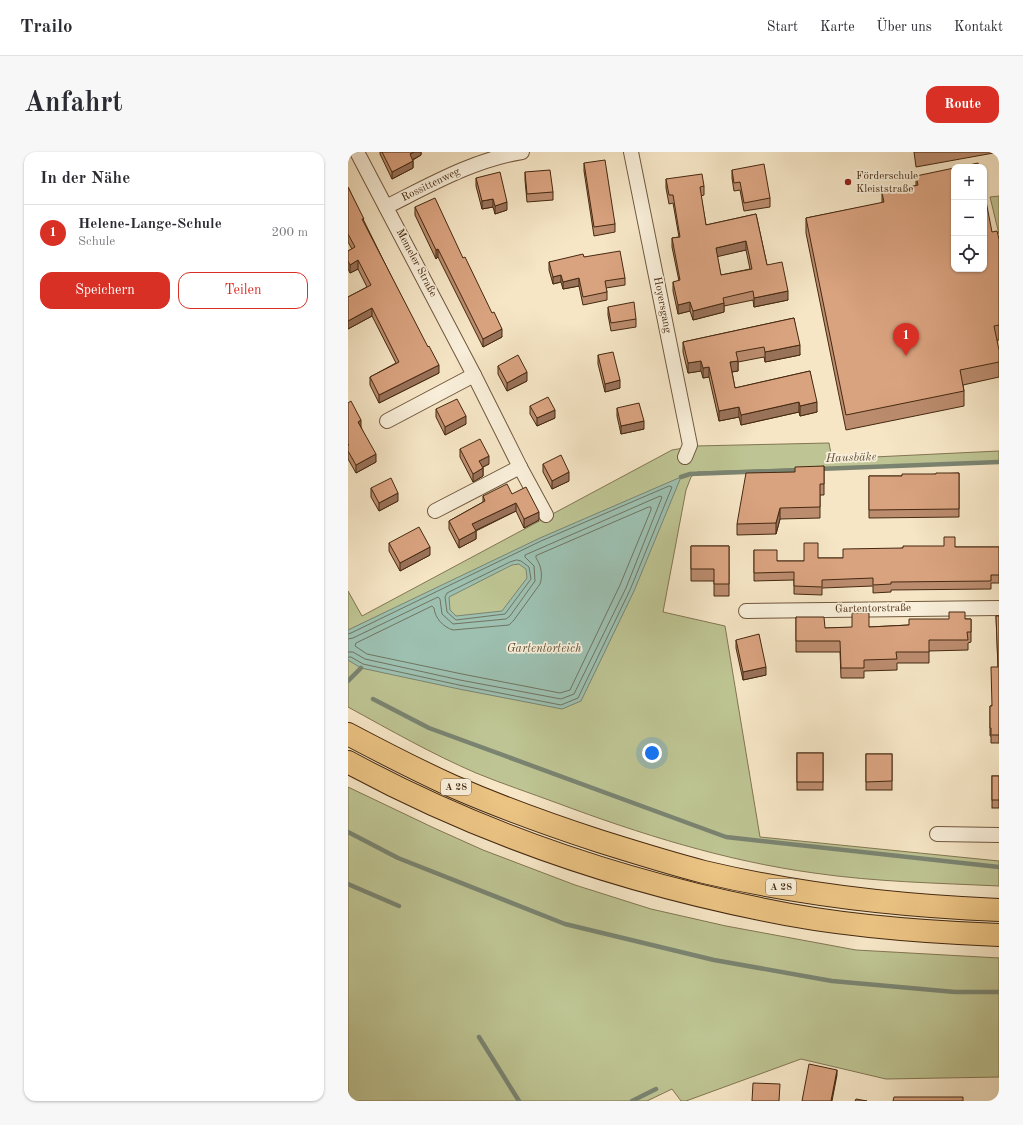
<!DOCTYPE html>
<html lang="de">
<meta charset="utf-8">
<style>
body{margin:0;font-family:"Old Standard TT",serif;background:#f7f7f7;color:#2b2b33}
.controls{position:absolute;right:12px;top:12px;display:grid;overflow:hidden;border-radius:8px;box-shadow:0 1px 3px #0004}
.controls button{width:36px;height:36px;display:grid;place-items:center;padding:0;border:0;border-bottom:1px solid #e1e1e2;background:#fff;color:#2b2b33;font:20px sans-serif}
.you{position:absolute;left:304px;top:601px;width:14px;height:14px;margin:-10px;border:3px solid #fff;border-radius:50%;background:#1a73e8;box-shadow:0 0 0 6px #1a73e833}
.badge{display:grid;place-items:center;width:26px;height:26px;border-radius:50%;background:#d93025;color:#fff;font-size:13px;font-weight:700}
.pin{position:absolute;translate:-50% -33px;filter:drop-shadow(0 1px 2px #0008)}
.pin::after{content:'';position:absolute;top:21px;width:14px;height:12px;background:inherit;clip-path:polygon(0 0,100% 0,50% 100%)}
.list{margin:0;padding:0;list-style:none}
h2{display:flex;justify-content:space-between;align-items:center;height:52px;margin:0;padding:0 16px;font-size:17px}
h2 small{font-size:13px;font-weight:400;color:#7c7c81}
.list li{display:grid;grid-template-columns:26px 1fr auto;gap:12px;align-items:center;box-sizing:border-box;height:56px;padding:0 16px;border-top:1px solid #e1e1e2}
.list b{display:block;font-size:15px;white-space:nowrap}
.list p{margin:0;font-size:13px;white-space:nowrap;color:#7c7c81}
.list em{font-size:13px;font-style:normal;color:#7c7c81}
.actions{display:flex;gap:8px;padding:12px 16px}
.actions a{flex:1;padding:9px 0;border:1px solid #d93025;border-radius:12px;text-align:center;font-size:14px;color:#d93025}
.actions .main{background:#d93025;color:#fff}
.icon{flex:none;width:22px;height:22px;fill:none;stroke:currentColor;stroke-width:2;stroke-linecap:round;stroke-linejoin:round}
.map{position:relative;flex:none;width:651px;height:949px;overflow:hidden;border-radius:12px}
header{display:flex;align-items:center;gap:24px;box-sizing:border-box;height:56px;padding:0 20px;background:#fff;border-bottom:1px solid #e1e1e2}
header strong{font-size:19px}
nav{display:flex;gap:22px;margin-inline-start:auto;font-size:14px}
.intro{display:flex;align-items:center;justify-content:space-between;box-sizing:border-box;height:96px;padding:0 24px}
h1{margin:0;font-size:28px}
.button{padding:10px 18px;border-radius:12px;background:#d93025;color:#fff;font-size:14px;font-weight:700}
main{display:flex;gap:24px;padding:0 24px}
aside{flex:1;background:#fff;border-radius:12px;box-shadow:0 1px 3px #0004}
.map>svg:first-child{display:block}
.green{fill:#bec493;stroke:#827652}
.water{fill:#9dc0b1;stroke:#7a8471;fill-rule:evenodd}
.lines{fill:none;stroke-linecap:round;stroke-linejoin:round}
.shore{stroke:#717460;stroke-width:1}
.stream{stroke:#7a8471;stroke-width:4.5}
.minor-casing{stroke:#71583e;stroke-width:16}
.motorway-casing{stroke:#452910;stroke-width:24}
.minor{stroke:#f9efda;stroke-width:14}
.motorway{stroke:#ebc383;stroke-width:22}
.wall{fill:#bb8c6e;stroke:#452910;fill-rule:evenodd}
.shaded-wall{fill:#99725a;stroke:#452910}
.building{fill:#daa380;stroke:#452910;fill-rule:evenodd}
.poi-dot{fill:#8f2418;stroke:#f9efda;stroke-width:1.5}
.labels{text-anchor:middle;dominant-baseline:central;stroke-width:3.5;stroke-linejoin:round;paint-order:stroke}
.shield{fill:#f9efda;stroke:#7b644d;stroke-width:1}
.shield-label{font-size:10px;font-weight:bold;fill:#452910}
.poi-label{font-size:11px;fill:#452910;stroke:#f9efda;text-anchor:start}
.street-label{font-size:11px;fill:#452910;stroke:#f9efda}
.water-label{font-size:12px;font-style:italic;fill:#5b4f38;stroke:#f9efda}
</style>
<header>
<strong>Trailo</strong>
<nav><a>Start</a><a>Karte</a><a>Über uns</a><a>Kontakt</a></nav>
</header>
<div class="intro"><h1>Anfahrt</h1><a class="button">Route</a></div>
<main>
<aside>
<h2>In der Nähe<small></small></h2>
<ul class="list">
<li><span class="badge">1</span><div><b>Helene-Lange-Schule</b><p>Schule</p></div><em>200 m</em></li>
</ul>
<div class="actions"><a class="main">Speichern</a><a>Teilen</a></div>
</aside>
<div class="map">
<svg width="651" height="949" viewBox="0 0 651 949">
<rect width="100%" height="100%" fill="#f6e6c6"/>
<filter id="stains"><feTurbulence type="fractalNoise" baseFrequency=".005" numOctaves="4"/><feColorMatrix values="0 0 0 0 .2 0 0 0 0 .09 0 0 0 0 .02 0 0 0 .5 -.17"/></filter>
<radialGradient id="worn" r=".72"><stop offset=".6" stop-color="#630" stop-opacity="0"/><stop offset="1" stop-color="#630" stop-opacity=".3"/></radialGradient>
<g class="green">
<polygon points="651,44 651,82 642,45"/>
<path d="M481,291L484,307L651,299V310L349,320L343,325L338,338L315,460L377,474L412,685L651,709V734C589,731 528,730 466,721C378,709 292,682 209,651C182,641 155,632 128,621C84,602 42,578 0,555V439L14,464L324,298L347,294Z"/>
<polygon points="0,635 86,676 135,698 227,733 303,757 378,774 508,798 651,806 651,925 538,927 453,907 338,949 333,949 324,937 299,949 0,949"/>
</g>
<path class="water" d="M333,325L286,439L233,549L214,557L111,537L13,516L0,508V478L192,386ZM171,412L178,417L179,426L154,459L108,464L102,458L101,445L164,413Z"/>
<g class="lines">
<g class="shore">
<path d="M301,355H303V358L272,433L222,538L212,541L114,522L19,502L7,494L8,491L84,454L86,456C87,466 95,475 105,478L161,473L166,468L192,432C195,423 193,413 188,406V404Z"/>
<polygon points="169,408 173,409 181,415 183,427 157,462 108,468 99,460 97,445 99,441 162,410"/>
<polyline points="0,482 3,481 193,389 321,334 324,335 282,438 230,546 213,553 111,533 15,512 3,505 0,505"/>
<polyline points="0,487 5,486 90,445 92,447 94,462 105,472 158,467 162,464 187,429 186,414 177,405 177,403 312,344 314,345 278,436 226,542 213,547 112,528 17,507 5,500 0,500"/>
</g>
<g class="stream">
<polyline points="470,317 651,310"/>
<polyline points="333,325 342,322 453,318"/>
<polyline points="0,529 13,516"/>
<polyline points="25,547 81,576 378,685 651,715"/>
<polyline points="0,680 50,706 217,772 366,808 484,829 607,840 651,840"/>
<polyline points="0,732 51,754"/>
<polyline points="131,885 171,949"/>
<polyline points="284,949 308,937"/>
</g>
<defs>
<g id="minor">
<polyline points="9,0 126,223 172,315 198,363"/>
<polyline points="283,0 342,293 337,305"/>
<path d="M38,55C82,33 125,8 174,0"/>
<polyline points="39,269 126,223"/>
<polyline points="87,359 172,315"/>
<polyline points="398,459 651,456"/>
<polyline points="589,682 651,683"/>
</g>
<g id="motorway">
<path d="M0,582C34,600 69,618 104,634C152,655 202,673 251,689C286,700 321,711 356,720C453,743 552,754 651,758"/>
<path d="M0,610C129,680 273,729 417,758C492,774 574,780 651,783"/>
</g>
</defs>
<use href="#minor" class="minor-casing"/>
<use href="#motorway" class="motorway-casing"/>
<use href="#minor" class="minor"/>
<use href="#motorway" class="motorway"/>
</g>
<g class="wall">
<polygon points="32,0 73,0 73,3 65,8 65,16 44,27 32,2"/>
<polygon points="566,0 651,0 568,15"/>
<polygon points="236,11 267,72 267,80 246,84 236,19"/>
<polygon points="384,18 422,46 422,55 396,59 392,38 386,39 384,26"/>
<polygon points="177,20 205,40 205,48 179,50 177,28"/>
<polygon points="568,24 644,80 651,87 651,188 649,188 651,210 651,225 615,233 616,239 616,254 498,278 458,81 458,66 534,51 534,41 568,34"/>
<polygon points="128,26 159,58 147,62 145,55 134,57 128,34"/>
<path d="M318,27L356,34V43L353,44L358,73L408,62L419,113L440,148L406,155L405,148L376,154V160L345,168L342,159L330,162L325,139V130L331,129L324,95V86L331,85L325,51L321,52L318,36ZM398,98L402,117L373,123L369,104Z"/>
<polygon points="0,35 16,69 91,221 31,251 22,233 22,225 48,211 24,164 0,177 0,145 19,135 10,117 2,121 0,117 0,99 4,97 0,90"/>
<polygon points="67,55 115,106 154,185 135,195 90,105 88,107 67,63"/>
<polygon points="236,105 277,126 277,133 258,136 259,140 259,148 235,153 231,134 215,137 213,130 205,132 201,118 201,110"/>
<polygon points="260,155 288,167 288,175 263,179 260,163"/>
<polygon points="446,166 452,203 417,210 416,205 390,210 390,219 384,220 387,236 462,219 469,260 452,264 451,260 393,273 391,265 371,269 361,225 355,226 353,219 340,221 335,200 335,190"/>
<polygon points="250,203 272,236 257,240 250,212"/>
<polygon points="150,214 179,229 159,239 150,222"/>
<polygon points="0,251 13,275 28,310 8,321 0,307"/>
<polygon points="182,254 207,266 189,274 182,262"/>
<polygon points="269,256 296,277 273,282 269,264"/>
<polygon points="88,257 118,272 97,283 88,265"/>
<polygon points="112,297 141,312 135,315 135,324 125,330 112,305"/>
<polygon points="195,312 221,329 204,337 195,320"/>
<polygon points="476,314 476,343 472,343 472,366 432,367 428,382 389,383 389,372 447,320"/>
<polygon points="611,321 611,365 521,366 521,324 554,324"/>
<polygon points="23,336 50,349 31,359 23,345"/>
<polygon points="164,342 191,368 176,376 168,359 128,379 128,387 111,396 101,377 101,369 135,350 135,344"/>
<polygon points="41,391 82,403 52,419 41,399"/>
<polygon points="343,394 381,394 381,444 366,444 366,429 343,429"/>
<polygon points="607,395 651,395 651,431 643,431 643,437 543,438 543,440 525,441 525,434 474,436 474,443 446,442 446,428 406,429 406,398 429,409 456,409 470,406 495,406 555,396"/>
<polygon points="648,464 651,464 651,591 643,591 643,584 642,584 642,554 644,554 650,515"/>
<polygon points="448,465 477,476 521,475 561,473 617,467 623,467 623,490 620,491 620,498 581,499 581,511 549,511 549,518 516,519 516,526 493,526 492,500 448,500"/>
<polygon points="388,488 418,523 395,528 388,496"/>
<rect x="449" y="601" width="26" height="37"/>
<rect x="518" y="602" width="26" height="36"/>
<rect x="644" y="624" width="7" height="32"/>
</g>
<g class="shaded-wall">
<polygon points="66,0 73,0 73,3 62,9 62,2"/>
<polygon points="65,9 65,16 44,27 44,20"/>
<polygon points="145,47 145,55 134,57 134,49"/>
<polygon points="159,50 159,58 147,62 147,54"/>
<polygon points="398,89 398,98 368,105 368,96"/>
<polygon points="90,97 90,105 88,107 88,98"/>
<polygon points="10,108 10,117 2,121 2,113"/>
<polygon points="213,123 213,130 205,132 205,125"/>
<polygon points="231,126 231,134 215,137 215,130"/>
<polygon points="440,139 440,148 406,155 406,146"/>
<polygon points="342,150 342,159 330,162 330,153"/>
<polygon points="376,151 376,160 345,168 345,159"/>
<polygon points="24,156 24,164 0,177 0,169"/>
<polygon points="154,177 154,185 135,195 135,187"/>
<polygon points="452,193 452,203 417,210 417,200"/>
<polygon points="353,209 353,219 340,221 340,211"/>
<polygon points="390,209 390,219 382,220 382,210"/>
<polygon points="91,213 91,221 31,251 31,243"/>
<polygon points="361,215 361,225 355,226 355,216"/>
<polygon points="179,220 179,229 159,239 159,231"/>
<polygon points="272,228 272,236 257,240 257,232"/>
<polygon points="451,250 451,260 393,273 393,263"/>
<polygon points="469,250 469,260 452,264 452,254"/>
<polygon points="391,255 391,265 371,269 371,259"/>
<polygon points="207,258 207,266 189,274 189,266"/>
<polygon points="118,264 118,272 97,283 97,275"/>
<polygon points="13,268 13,276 10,270"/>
<polygon points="296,269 296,277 273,282 273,274"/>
<polygon points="28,302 28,310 8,321 8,313"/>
<polygon points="141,304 141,312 131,317 131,309"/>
<polygon points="135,316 135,324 125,330 125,322"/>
<polygon points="221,320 221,329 204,337 204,329"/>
<polygon points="50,341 50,349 31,359 31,351"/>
<polygon points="168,351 168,359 124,380 124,372"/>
<polygon points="432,356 432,367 428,382 428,371"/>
<polygon points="191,360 191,368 176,376 176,367"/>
<polygon points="128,379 128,387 111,396 111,388"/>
<polygon points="82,395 82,403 52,419 52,411"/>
<polygon points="418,515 418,523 395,528 395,520"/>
<polygon points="489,918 489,923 484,949 483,949"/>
</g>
<g class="building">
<polygon points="34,0 66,0 62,2 65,9 44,20"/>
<polygon points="257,8 267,72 246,75 236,11"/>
<polygon points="630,11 631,15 612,15"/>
<polygon points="416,12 422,46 396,51 392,30 386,31 384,18"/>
<polygon points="606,16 606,117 636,117 636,39 644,80 649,79 651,87 651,173 646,174 651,198 651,210 612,218 616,239 498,263 458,66 536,50 534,41 570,33 568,24"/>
<polygon points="202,18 205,40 179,42 177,20"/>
<polygon points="152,20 159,50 147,54 145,47 134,49 128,26"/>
<path d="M354,22L356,34L352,35L358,73L408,62L419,113L434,110L440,139L406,146L405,139L375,146L376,151L345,159L342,150L330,153L325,130L332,128L324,86L332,85L325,43H321L318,27ZM398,89L404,117L373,123L368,96Z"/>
<polygon points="0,35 16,67 14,67 80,195 81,194 91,213 31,243 22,225 51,210 24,156 0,169 0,145 23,133 10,108 2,113 0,109 0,99 7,95 0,82"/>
<polygon points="87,46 115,106 117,105 144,161 146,160 154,177 135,187 90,97 88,98 67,55"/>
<polygon points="272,99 277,126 257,129 259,140 235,145 231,126 215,130 213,123 205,125 201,110 235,102 236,105"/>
<polygon points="286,150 288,167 263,171 260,155"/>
<polygon points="446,166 452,193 417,200 416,195 388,200 390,209 382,210 387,236 462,219 469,250 452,254 451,250 393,263 391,255 371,259 361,215 355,216 353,209 340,211 335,190"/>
<polygon points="265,200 272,228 257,232 250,203"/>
<polygon points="170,203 179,220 159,231 150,214"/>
<polygon points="200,245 207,258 189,266 182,254"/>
<polygon points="109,247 118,264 97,275 88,257"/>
<polygon points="3,249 13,268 10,270 28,302 8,313 0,299 0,293 1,293 0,292 0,251"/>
<polygon points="291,251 296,269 273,274 269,256"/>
<polygon points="132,287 141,304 131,309 135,316 125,322 112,297"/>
<polygon points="213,303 221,320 204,329 195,312"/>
<polygon points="476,314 476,332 472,332 472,355 432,356 428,371 389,372 398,321 447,320 447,315"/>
<polygon points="588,321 611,321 611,357 521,358 521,324 554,324 554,322 588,322"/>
<polygon points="43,326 50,341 31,351 23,336"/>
<polygon points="159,332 164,342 178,335 191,360 176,367 168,351 124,372 128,379 111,388 101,369 137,349 135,344"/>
<polygon points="71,375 82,395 52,411 41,391"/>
<polygon points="596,385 607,385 607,395 651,395 651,423 643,423 643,429 543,430 543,432 525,433 525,426 474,428 474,435 446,434 446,420 406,421 406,398 429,398 429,409 456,409 456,391 470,391 470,406 495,406 495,397 555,396 555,394 596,394"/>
<polygon points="343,394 381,394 381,432 366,432 366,417 343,417"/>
<polygon points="601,460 617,460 617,467 623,467 623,480 619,480 620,488 581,488 581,500 548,500 549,507 516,508 516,516 493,516 492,489 448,489 448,465 476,465 477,476 504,475 504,461 521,461 521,475 561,473 561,467 601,467"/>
<polygon points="648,464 651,464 651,583 643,583 643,576 642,576 642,554 644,554 643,515 650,515"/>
<polygon points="411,482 418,515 395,520 388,488"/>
<rect x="449" y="601" width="26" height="29"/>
<polygon points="518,602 544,602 544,629 518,630"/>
<rect x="644" y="624" width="7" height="24"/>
<polygon points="461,912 489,918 483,949 454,949"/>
<polygon points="405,931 432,932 431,949 404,949"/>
<polygon points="546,945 615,945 615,949 545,949"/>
<polygon points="508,947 519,949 507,949"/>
</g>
<circle class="poi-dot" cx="500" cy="30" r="4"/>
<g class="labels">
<g class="shield">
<rect x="93" y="627" width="30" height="16" rx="3"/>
<rect x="418" y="727" width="30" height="16" rx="3"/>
</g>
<g class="shield-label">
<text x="108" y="635">A 28</text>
<text x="433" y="735">A 28</text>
</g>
<g class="poi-label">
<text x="508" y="24">Förderschule<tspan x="508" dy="13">Kleiststraße</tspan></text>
</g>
<g class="street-label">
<text transform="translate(83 33) rotate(-26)">Rossittenweg</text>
<text transform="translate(68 111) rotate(62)">Memeler Straße</text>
<text transform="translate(314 153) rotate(79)">Hoyersgang</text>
<text transform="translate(525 457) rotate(-1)">Gartentorstraße</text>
</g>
<g class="water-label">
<text transform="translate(503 306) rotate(-2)">Hausbäke</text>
<text x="196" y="497">Gartentorteich</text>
</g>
</g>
<rect width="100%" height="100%" filter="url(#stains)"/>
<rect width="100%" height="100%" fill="url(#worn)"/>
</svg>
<div class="controls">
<button>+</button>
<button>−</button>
<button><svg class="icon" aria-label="locate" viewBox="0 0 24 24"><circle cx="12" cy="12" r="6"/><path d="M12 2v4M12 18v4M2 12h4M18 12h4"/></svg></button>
</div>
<div class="you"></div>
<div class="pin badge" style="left:558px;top:204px">1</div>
</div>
</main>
